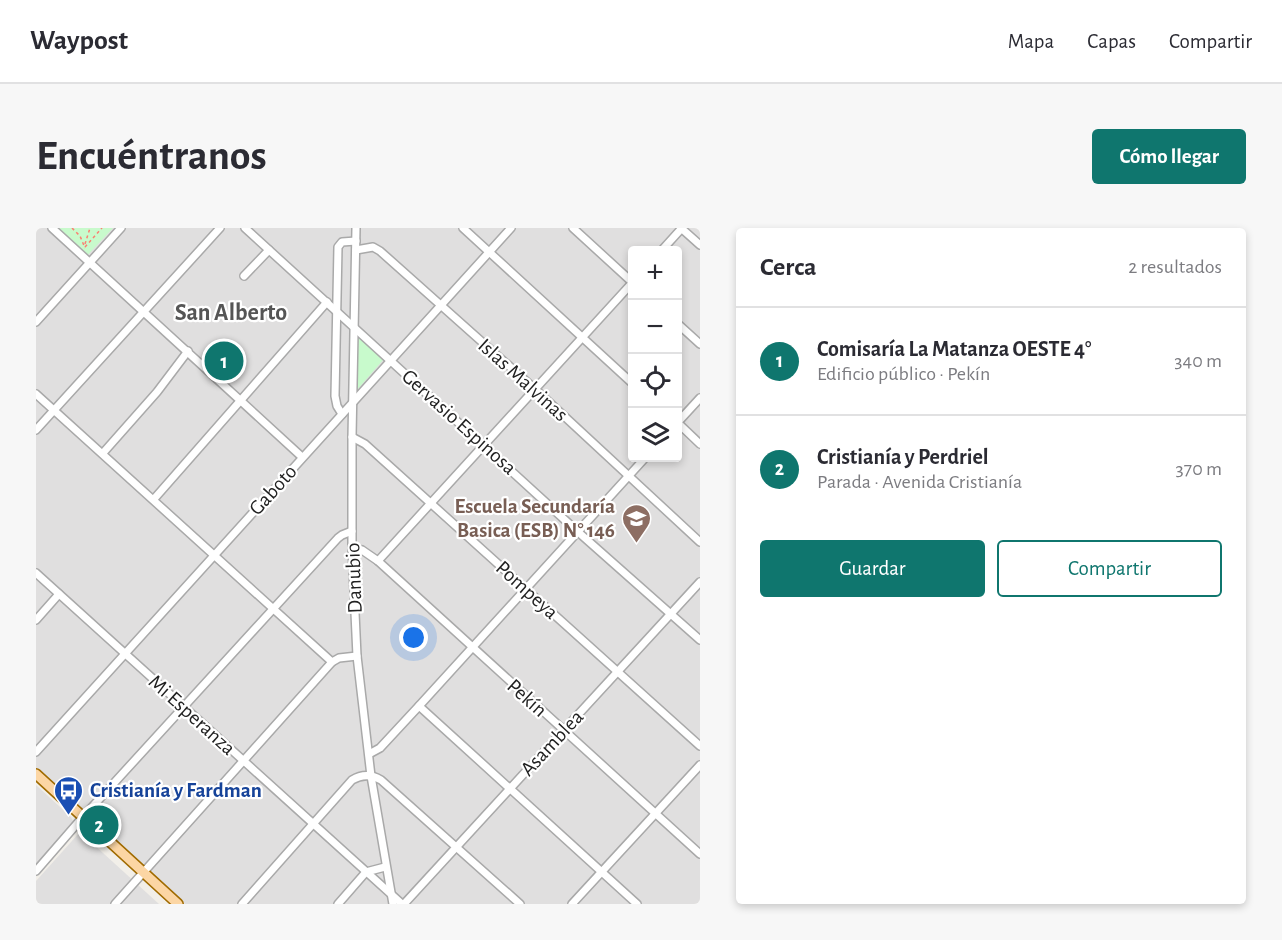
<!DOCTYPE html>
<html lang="es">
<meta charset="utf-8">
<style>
body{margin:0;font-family:"Alegreya Sans",sans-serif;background:#f7f7f7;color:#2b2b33}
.controls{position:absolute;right:18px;top:18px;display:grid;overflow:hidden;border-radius:6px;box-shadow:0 3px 9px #0003}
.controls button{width:54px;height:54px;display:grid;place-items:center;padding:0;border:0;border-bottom:2px solid #e1e1e2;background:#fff;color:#2b2b33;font:30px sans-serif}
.you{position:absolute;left:378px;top:410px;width:21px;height:21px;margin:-15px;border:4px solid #fff;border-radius:50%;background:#1a73e8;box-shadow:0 0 0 9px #1a73e833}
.badge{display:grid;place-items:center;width:39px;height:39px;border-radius:50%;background:#0f766e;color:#fff;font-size:20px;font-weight:700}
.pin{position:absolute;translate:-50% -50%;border:3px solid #fff;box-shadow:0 2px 6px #0006}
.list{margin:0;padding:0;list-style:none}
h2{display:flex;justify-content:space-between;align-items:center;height:78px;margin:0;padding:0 24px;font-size:26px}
h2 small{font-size:20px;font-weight:400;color:#7c7c81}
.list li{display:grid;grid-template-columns:39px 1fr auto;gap:18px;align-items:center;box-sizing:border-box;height:108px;padding:0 24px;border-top:2px solid #e1e1e2}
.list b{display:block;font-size:22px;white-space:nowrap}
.list p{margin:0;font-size:20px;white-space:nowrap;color:#7c7c81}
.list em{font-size:20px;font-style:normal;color:#7c7c81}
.actions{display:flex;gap:12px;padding:18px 24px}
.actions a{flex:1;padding:14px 0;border:2px solid #0f766e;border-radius:6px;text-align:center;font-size:21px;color:#0f766e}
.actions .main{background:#0f766e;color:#fff}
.icon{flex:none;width:33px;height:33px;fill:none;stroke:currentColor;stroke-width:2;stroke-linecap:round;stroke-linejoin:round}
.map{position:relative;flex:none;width:664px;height:676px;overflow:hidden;border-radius:6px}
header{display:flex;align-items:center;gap:36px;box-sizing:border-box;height:84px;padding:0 30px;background:#fff;border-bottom:2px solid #e1e1e2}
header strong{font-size:28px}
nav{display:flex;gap:33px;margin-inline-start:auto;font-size:21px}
.intro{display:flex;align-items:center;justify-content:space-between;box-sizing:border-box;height:144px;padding:0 36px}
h1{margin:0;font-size:42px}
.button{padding:15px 27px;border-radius:6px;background:#0f766e;color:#fff;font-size:21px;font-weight:700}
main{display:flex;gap:36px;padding:0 36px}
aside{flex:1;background:#fff;border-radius:6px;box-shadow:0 3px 9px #0003}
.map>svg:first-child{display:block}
.residential{fill:#e0dfdf;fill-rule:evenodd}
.park{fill:#c8facc}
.building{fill:#c7bfb8}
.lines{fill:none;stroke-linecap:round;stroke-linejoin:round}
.minor-casing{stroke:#a9a9a9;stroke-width:10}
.major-casing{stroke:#a06b00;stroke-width:12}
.path{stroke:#fa8072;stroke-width:1.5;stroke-dasharray:3 3;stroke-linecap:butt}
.minor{stroke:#fff;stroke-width:7}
.major{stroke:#fcd6a4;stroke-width:9}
.labels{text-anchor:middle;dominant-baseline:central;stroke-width:4.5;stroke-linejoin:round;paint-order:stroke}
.street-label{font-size:21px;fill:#222;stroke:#fff}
.education-label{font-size:21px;font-weight:bold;fill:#785e54;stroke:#fff;text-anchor:end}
.transit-label{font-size:21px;font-weight:bold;fill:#164399;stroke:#fff;text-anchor:start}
.quarter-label{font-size:24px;font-weight:bold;fill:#555;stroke:#fff}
</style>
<header>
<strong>Waypost</strong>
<nav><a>Mapa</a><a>Capas</a><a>Compartir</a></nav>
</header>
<div class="intro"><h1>Encuéntranos</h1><a class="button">Cómo llegar</a></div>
<main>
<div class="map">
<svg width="664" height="676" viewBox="0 0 664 676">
<rect width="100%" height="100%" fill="#f2efe9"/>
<g class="residential">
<path d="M0,0H664V676H149L0,542ZM596,22H642V230H596Z"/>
<polygon points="0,557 35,589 38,595 0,638"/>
<polygon points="44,604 123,676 0,676 0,653"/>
</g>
<g class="park">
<polygon points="17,0 77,0 49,30"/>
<polygon points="322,108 347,132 321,162"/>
</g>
<polygon class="building" points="189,114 208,131 189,151 170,134"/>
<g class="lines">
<defs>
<g id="minor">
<polyline points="16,0 266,229"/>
<polyline points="209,0 541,303 664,412"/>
<polyline points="320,0 316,209 316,320 321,428 335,548 357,676"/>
<polyline points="427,0 596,155"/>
<polyline points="537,0 596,54"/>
<polyline points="645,0 664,17"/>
<polyline points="320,22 337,19 344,23 500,162 664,314"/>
<polyline points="626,22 646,0"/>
<polyline points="208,48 233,22"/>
<polyline points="0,94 85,0"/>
<polyline points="642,96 664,116"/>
<polyline points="0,166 296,434"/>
<polyline points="306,186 301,178 299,168 302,19 306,14 320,13"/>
<polyline points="642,194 664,170"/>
<polyline points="642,195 664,216"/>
<polyline points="0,202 184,0"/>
<polyline points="316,209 329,216 664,518"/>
<polyline points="67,225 121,164 152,123"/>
<polyline points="118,271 291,74"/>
<polyline points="316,320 326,322 342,333 664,626"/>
<polyline points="342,333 596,55"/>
<polyline points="0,345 366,676"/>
<polyline points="0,392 23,366"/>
<polyline points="383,478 601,676"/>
<polyline points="0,524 475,0"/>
<polyline points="333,526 344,520 383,478 609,230"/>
<polyline points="0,643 46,590 302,310 306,307 316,303"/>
<polyline points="79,676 296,434 303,430 321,428"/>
<path d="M206,676L316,552C326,546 335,546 345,552L484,676"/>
<polyline points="302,676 330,644 349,639"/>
<polyline points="368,676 664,354"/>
<polyline points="536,676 664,537"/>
</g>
<polyline id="major" points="0,546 142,676"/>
</defs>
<use href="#minor" class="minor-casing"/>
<use href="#major" class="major-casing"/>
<g class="path">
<polyline points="36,0 44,8 49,20"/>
<polyline points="49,16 54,0"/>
<polyline points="49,19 66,0"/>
</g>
<use href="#minor" class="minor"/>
<use href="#major" class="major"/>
</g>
<defs>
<symbol id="school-pin" viewBox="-11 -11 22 30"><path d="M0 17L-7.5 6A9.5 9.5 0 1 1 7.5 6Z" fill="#8d6e63" stroke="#fff"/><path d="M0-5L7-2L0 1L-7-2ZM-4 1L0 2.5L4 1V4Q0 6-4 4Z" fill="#fff"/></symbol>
<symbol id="bus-pin" viewBox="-11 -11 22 30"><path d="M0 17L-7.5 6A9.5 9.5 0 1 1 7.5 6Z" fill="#1a4fb4" stroke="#fff"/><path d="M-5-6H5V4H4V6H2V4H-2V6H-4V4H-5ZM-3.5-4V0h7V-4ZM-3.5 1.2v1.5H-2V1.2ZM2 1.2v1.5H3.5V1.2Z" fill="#fff"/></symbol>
</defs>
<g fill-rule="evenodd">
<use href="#school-pin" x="584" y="274" width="33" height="45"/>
<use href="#bus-pin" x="16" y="546" width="33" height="45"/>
</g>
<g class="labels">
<g class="street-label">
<text transform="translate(487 152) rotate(42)">Islas Malvinas</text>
<text transform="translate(423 194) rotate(42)">Gervasio Espinosa</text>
<text transform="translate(237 262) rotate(-48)">Gaboto</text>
<text transform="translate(318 350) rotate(-92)">Danubio</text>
<text transform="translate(491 362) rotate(42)">Pompeya</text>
<text transform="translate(491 470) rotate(42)">Pekín</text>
<text transform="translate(156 487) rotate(42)">Mi Esperanza</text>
<text transform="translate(516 515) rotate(-47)">Asamblea</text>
</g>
<g class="education-label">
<text x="579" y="278">Escuela Secundaría<tspan x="579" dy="24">Basica (ESB) N° 146</tspan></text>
</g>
<g class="transit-label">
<text x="54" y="562">Cristianía y Fardman</text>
</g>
<g class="quarter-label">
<text x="195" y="85">San Alberto</text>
</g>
</g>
</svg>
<div class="controls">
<button>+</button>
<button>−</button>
<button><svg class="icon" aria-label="locate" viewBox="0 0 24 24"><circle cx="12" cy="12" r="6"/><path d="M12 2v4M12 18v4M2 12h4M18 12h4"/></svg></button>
<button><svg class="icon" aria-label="layers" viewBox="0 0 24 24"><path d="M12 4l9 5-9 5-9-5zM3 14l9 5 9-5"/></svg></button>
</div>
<div class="you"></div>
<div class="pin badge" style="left:188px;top:133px">1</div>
<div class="pin badge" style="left:63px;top:597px">2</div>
</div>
<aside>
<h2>Cerca<small>2 resultados</small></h2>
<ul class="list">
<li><span class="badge">1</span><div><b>Comisaría La Matanza OESTE 4°</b><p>Edificio público · Pekín</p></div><em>340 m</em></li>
<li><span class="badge">2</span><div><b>Cristianía y Perdriel</b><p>Parada · Avenida Cristianía</p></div><em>370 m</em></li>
</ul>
<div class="actions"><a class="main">Guardar</a><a>Compartir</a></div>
</aside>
</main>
